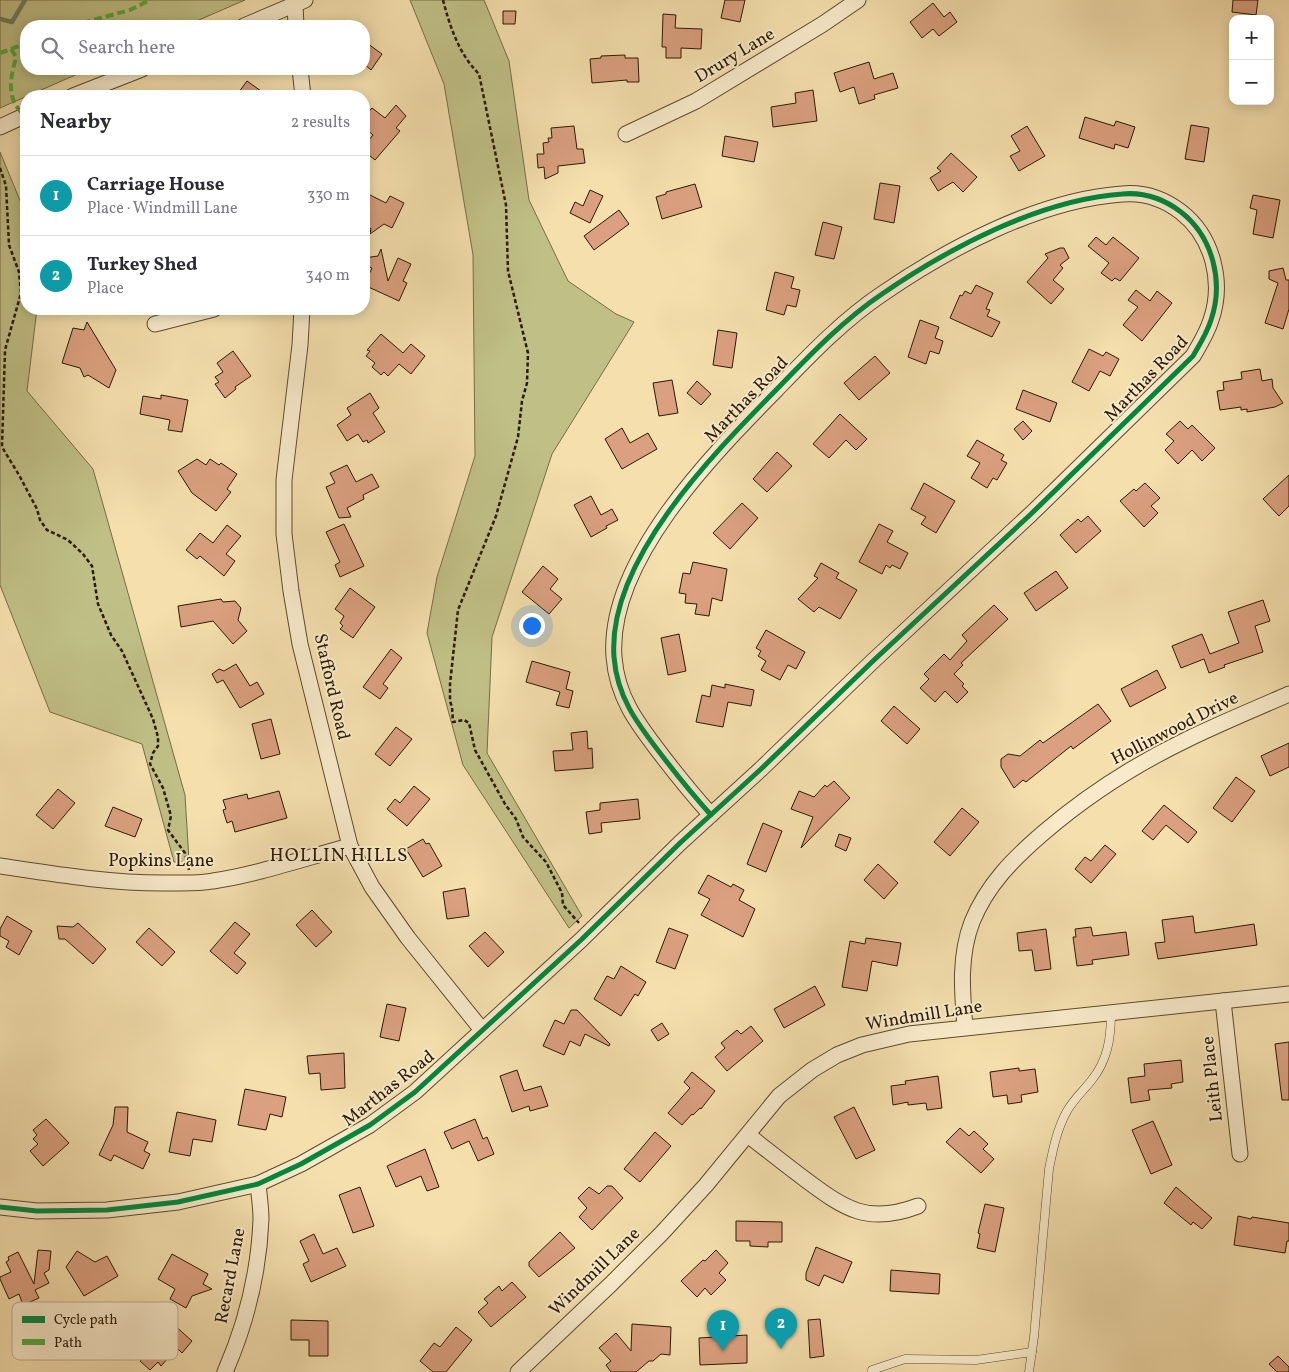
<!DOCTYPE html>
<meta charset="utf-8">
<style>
body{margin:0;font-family:Vollkorn,serif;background:#f2f2f3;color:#2b2b33}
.controls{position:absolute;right:15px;top:15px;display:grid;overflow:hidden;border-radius:10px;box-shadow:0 2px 12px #0003}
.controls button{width:45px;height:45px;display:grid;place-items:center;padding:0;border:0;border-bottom:1px solid #e1e1e2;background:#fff;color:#2b2b33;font:25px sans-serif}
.you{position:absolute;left:531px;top:625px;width:18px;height:18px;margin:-12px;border:4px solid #fff;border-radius:50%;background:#1a73e8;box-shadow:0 0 0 8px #1a73e833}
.badge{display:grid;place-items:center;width:32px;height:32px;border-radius:50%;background:#2563eb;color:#fff;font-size:16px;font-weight:700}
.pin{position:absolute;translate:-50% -41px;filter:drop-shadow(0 1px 2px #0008)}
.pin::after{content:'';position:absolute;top:26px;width:18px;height:15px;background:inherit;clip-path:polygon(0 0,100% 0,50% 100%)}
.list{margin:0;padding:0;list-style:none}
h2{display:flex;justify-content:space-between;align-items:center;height:65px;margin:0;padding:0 20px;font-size:21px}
h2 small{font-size:16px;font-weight:400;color:#7c7c81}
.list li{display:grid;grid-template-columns:32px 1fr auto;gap:15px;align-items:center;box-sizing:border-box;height:80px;padding:0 20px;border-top:1px solid #e1e1e2}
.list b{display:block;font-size:19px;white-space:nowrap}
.list p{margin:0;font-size:16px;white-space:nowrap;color:#7c7c81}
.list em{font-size:16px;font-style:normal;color:#7c7c81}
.icon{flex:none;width:28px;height:28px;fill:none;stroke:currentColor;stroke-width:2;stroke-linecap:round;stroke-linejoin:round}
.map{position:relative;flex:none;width:1289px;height:1372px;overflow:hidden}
.search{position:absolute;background:#fff;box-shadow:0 2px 12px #0003;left:20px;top:20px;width:350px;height:55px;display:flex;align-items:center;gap:12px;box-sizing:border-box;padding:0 18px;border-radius:20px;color:#7c7c81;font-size:19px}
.panel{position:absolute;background:#fff;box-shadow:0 2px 12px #0003;left:20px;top:90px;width:350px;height:225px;border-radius:20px}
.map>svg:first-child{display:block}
.green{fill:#c0c086;stroke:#766d44}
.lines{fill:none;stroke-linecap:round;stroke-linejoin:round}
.stream{stroke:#6f7c63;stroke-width:4.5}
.building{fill:#daa07f;stroke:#2b1a02}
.lane-casing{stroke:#5d4b2d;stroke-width:9}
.street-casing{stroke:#5d4b2d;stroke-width:17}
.path{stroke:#2b1a02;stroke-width:2.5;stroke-dasharray:4 2.5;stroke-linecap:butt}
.lane{stroke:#f8eaca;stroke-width:8}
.street{stroke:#f8eaca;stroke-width:15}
.quiet{stroke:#54a940;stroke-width:4;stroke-dasharray:8 4;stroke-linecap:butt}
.cycleway-casing{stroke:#f8eaca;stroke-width:8}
.cycleway{stroke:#00873e;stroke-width:5}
.labels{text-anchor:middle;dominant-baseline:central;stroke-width:4;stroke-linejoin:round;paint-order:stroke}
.street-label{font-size:18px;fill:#2b1a02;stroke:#f8eaca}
.neighbourhood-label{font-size:19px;letter-spacing:1px;fill:#2b1a02;stroke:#f8eaca}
.key{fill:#f8eaca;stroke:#baac8e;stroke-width:1}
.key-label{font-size:14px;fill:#2b1a02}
</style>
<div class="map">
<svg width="1289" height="1372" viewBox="0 0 1289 1372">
<rect width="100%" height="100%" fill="#f4dfad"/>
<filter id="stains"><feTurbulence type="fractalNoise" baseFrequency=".004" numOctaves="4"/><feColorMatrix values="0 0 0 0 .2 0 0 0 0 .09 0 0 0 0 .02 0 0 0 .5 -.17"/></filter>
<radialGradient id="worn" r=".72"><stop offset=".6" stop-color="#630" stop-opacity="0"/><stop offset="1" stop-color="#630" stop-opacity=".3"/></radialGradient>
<g class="green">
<polygon points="0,0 245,0 185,26 26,26 26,69 89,69 0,108"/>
<polygon points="410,0 484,0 509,61 529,200 568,281 616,314 634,322 552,454 492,637 487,753 582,916 569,928 463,765 427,633 437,577 475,456 473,255 444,84"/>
<polygon points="0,152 26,215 26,309 37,309 27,391 93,469 185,795 189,861 174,862 142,744 50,712 0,585"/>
</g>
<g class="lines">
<polyline class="stream" points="0,19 12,22 25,0"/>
</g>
<g class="building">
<polygon points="725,0 745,0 740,22 721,18"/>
<polygon points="1233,0 1258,0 1256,15 1232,12"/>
<polygon points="933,3 944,17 950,12 957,22 939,36 933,29 922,38 910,22"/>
<polygon points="503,11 516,11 515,24 503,24"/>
<polygon points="663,14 676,15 675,28 702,29 701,49 681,48 681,58 666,58 666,47 662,47"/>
<polygon points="364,41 382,54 371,70 364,64"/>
<polygon points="625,55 625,58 638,58 639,82 627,82 627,80 592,83 590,59 601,58 601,56"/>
<polygon points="869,62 874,79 893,73 898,88 874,95 875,99 859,104 854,87 840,92 834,73"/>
<polygon points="247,81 268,96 236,96"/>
<polygon points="813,90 817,121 773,127 771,107 796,103 795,93"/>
<polygon points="396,105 406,116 396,128 400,131 375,160 364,151 364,146 373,135 364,127 364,117 372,108 385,118"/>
<polygon points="1085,117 1114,126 1116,121 1135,127 1128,148 1115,144 1114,149 1079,138"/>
<polygon points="1191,125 1209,128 1204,162 1185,159"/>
<polygon points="574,126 577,149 583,149 585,163 558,166 558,173 545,179 544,167 538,168 537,154 544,154 543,143 549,142 548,138 552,138 551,128"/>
<polygon points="1027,126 1045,156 1019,171 1010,156 1020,151 1011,136"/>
<polygon points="725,136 758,142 754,162 722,156"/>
<polygon points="951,153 977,177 963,192 953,182 938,191 930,178 941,171 937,168"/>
<polygon points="880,183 900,186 894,223 874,219"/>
<polygon points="695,184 702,207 662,219 656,197 666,194 666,192"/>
<polygon points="590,190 603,196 590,223 570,213 575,202 583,206"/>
<polygon points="368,194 386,203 390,196 404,203 392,228 384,224 370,234 371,228 364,233 364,204"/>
<polygon points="1253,195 1280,200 1273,238 1253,234 1257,210 1250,208"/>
<polygon points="619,210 629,224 594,250 584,236"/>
<polygon points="823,222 842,227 834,259 815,255"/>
<polygon points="1096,237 1106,245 1113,237 1139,258 1120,281 1115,278 1112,281 1101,273 1109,263 1088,246"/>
<polygon points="1060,248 1064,248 1069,258 1060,265 1063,268 1053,280 1064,289 1051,304 1027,282 1048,258 1045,254"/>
<polygon points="381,249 388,281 398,258 411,264 403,281 407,283 399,301 364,285 372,268 364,265 364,258 378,256"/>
<polygon points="1283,268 1286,280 1289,280 1289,309 1283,329 1265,323 1278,283 1269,279 1269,271"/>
<polygon points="775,272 794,277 791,288 800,290 796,307 787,305 784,315 766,310"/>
<polygon points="976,285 993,293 986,309 990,310 987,316 1000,322 992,337 950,318 960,295 962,296 965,291 971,294"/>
<polygon points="1136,290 1150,301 1157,291 1172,303 1142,341 1123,325 1138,307 1128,300"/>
<polygon points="920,320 939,327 935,338 943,341 939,354 930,351 926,364 908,357"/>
<polygon points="87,322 116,370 109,388 88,375 84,377 80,368 62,363 73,328 84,330"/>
<polygon points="718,330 737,333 732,368 713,365"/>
<polygon points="381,334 403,353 411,344 425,356 411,374 399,364 388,376 384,372 381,375 372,367 375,363 366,356 370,351 367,350"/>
<polygon points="1089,349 1103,356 1106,352 1119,359 1110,376 1100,371 1089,391 1072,382"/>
<polygon points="233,351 251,376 235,387 236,389 225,398 215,384 219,382 215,377 223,372 217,363"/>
<polygon points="875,356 890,373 859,400 844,383"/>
<polygon points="1260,369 1262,381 1272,379 1273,388 1283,403 1275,407 1247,412 1247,409 1241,410 1241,407 1220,410 1217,391 1224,390 1223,382 1242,379 1241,372"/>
<polygon points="672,380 678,413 659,416 653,383"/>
<polygon points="697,381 711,394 701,405 687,393"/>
<polygon points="1023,390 1057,403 1050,422 1016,409"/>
<polygon points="370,393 379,408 373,413 385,432 368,443 367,440 363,442 358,434 347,441 337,425 351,415 347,408"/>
<polygon points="161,395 188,400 182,432 168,430 170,420 140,414 143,396 161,399"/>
<polygon points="840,414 867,439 856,450 846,440 829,458 813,444"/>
<polygon points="1023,421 1032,431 1023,440 1014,429"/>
<polygon points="1180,421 1188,429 1192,425 1215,448 1202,461 1192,450 1178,464 1165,450 1174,441 1166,434"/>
<polygon points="622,428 630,443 648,433 657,449 622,469 605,439"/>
<polygon points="977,440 1004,455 1001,460 1007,463 997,480 993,478 987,488 971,478 980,463 967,456"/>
<polygon points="777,452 792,466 767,492 753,479"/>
<polygon points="197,459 206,465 210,459 219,465 221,463 237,474 227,489 231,492 216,511 192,493 178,471"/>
<polygon points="347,465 356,482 372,474 379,487 363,495 364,499 347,508 351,517 339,518 326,487 335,483 330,473"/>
<polygon points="1289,475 1289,506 1279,516 1263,499"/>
<polygon points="924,483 955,501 936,533 921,524 926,517 911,509"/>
<polygon points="1145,483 1160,498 1151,506 1158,513 1144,527 1120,501 1134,489 1136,491"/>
<polygon points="591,496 601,515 612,509 618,520 606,526 607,528 591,537 574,505"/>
<polygon points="742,503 758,518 730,549 713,533"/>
<polygon points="1088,516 1101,531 1076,553 1060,535 1078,519 1081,522"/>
<polygon points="344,524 364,566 340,577 335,565 340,562 326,532"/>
<polygon points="879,524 893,531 887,542 908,553 900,569 892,565 890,568 886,565 882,574 859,562"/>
<polygon points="227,525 241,536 226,554 235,561 224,576 200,556 197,559 186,550 200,533 213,543"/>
<polygon points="693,562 727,569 722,601 712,598 709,616 695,614 697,604 685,603 686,594 679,593 683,573 690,574"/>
<polygon points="821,563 839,573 836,578 857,590 840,619 819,607 814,612 798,599 818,578 814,576"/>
<polygon points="543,566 558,579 550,589 562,599 549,614 522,592"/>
<polygon points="1056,571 1068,588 1036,611 1024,593"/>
<polygon points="350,588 375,607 353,638 340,629 343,626 340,623 344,616 335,609"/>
<polygon points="221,599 223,602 235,601 241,608 238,620 247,631 233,644 213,621 181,627 178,606"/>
<polygon points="1263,600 1270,621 1255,626 1263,652 1224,665 1225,667 1209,673 1204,659 1181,668 1172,646 1202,634 1210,654 1239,643 1228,612"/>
<polygon points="994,605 1008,619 961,663 963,665 954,674 964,684 962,686 968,692 957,703 945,691 935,702 920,688 929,679 924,674 944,654 950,660 967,641 962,635"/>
<polygon points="766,630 805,652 796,669 788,665 780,680 761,670 766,661 758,656 761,651 756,648"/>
<polygon points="679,634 686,671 668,675 661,638"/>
<polygon points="391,649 402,658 383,684 388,688 380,699 363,687"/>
<polygon points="532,661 570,672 566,689 573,691 569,708 556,705 560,692 526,682"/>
<polygon points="236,664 250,686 257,682 264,694 240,708 223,680 217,683 212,674 219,669 224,671"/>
<polygon points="1157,670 1166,688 1130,707 1121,689"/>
<polygon points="725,684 754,690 751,706 728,702 723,727 696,722 702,695 710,697 712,685 725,688"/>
<polygon points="1098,704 1111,721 1073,749 1071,746 1026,782 1023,780 1014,788 1001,767 1001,759 1008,754 1020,756 1040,740 1043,743"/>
<polygon points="894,706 920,729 907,744 881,721"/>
<polygon points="271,719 280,754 261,759 252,724"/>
<polygon points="396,727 412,739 390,766 375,754"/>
<polygon points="587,731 588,749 592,748 593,768 555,771 553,751 573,750 571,733"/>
<polygon points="1289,743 1289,767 1270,776 1261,756"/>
<polygon points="1236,777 1255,791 1232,822 1213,808"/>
<polygon points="834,781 850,798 801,848 813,817 791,809 799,791 814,797 825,785 827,787"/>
<polygon points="414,786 430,799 407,826 387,809 395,799 400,803"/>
<polygon points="58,789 75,803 53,829 36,815"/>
<polygon points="279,791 287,818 235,832 232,821 227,823 223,810 226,809 223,800 247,794 248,799"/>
<polygon points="638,799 640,819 601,823 602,832 589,834 586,812 600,810 600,803"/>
<polygon points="1164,805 1197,832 1188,843 1166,825 1153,840 1142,831"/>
<polygon points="113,807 142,819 135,837 105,826"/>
<polygon points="962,808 979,822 950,856 934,842"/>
<polygon points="763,823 782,831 766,872 747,864"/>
<polygon points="839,834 851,838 846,851 835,846"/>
<polygon points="423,839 426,844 429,843 442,866 423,877 406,849"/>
<polygon points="1105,845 1116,854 1091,883 1075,869 1085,857 1091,861"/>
<polygon points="878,864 898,883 884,899 864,880"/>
<polygon points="708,875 731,887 733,884 744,890 739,900 755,909 743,937 701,915 710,899 698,893"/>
<polygon points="465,888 469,916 447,919 443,892"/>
<polygon points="312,910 332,932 316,947 296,925"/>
<polygon points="7,916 32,931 19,955 6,947 9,941 0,936 0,929"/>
<polygon points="1193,916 1195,933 1254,924 1257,945 1158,959 1155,943 1165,942 1162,920"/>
<polygon points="235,922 250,934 234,953 246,963 237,974 210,951"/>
<polygon points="78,923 106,949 93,964 65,939 59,939 57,926 73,927"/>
<polygon points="1091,927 1093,936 1126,932 1129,955 1092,960 1093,964 1077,966 1073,937 1076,937 1075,929"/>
<polygon points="149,928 175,952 162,966 136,942"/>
<polygon points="669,928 688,935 675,969 656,962"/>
<polygon points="1046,929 1051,969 1035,971 1032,950 1019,951 1017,933"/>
<polygon points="485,932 504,952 488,967 469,946"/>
<polygon points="866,938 901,943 897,966 872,961 867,991 842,987 850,941 865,944"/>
<polygon points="621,966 646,982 638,996 635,994 621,1016 594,999 607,976 614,979"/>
<polygon points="815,986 825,1005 784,1028 774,1009"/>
<polygon points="387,1004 406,1008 399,1041 380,1037"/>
<polygon points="571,1010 577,1010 610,1044 609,1046 585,1034 580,1046 570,1041 564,1055 543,1046 555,1020 564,1024"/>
<polygon points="662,1023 669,1034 658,1041 651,1030"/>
<polygon points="751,1026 763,1041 727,1071 715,1057 725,1048 721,1043 737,1030 741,1034"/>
<polygon points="1289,1042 1289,1100 1282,1100 1275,1044"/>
<polygon points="344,1053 345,1088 321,1090 320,1073 309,1074 307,1056"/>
<polygon points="1181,1060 1183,1082 1171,1084 1172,1088 1148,1090 1150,1100 1131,1103 1128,1078 1145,1076 1144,1064"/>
<polygon points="1019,1068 1019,1071 1035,1069 1038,1092 1021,1095 1022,1102 1008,1104 1007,1095 993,1097 990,1072"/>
<polygon points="517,1070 524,1091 541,1086 548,1106 530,1111 529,1106 512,1112 500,1076"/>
<polygon points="692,1072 715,1091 701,1109 700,1108 693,1115 692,1114 682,1125 668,1113 690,1088 684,1082"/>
<polygon points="938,1076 942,1108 927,1110 926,1103 908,1105 908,1102 893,1105 891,1086 906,1084 905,1081"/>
<polygon points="245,1089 286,1097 282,1117 270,1114 266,1130 238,1125"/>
<polygon points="115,1107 128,1107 127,1132 148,1142 144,1151 150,1154 143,1169 114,1155 111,1161 99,1155 113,1125"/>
<polygon points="854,1107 875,1150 856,1159 834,1117"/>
<polygon points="177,1112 216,1120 212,1142 193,1139 190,1156 169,1152"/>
<polygon points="46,1119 69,1143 43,1166 30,1151 38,1144 33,1139 37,1135 33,1130"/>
<polygon points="475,1119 483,1139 487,1137 494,1154 478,1161 469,1141 452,1149 444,1132"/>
<polygon points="1153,1121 1172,1165 1151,1174 1132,1130"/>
<polygon points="960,1128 969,1136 974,1131 988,1144 983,1149 994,1159 981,1173 946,1142"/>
<polygon points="655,1132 671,1146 640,1182 624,1169"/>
<polygon points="425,1149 439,1187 427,1191 421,1176 396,1187 387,1166"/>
<polygon points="607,1186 612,1186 623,1198 592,1230 579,1217 587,1208 578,1198 589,1187 599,1194"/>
<polygon points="360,1187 374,1226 353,1233 339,1195"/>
<polygon points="1176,1187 1212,1218 1202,1229 1193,1222 1191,1225 1164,1203"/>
<polygon points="985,1204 1004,1208 995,1252 977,1248 980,1234 978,1233"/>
<polygon points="1238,1216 1251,1219 1252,1217 1289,1223 1289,1241 1287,1241 1285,1253 1234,1245"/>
<polygon points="736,1221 782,1222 782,1242 768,1242 768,1247 750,1246 750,1241 736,1241"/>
<polygon points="560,1232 575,1248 539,1277 529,1266 529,1262"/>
<polygon points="314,1234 323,1254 337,1248 346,1266 311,1282 303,1264 309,1261 300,1241"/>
<polygon points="816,1247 852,1262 843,1283 824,1275 819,1286 806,1280 806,1273"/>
<polygon points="38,1250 51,1251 49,1270 44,1273 49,1283 35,1290 39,1298 23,1305 19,1294 9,1299 0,1279 0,1277 11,1272 6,1262 9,1260 8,1257 18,1252 34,1284"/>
<polygon points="716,1250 728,1263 719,1273 726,1280 711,1295 705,1288 697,1297 681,1281 703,1260 705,1261"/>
<polygon points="77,1251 95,1262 107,1256 118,1276 84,1296 66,1267"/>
<polygon points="172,1254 208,1274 203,1284 212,1289 192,1296 186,1308 170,1299 175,1289 158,1279"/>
<polygon points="891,1270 940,1274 939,1294 890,1291"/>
<polygon points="512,1282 526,1297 491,1327 478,1312 488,1303 484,1299 499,1286 502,1291"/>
<polygon points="820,1319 824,1356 810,1358 808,1320"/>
<polygon points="291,1320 328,1321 328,1356 309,1356 309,1340 291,1340"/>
<polygon points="173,1324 192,1341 182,1353 177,1348 161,1366 158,1362 150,1370 140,1361"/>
<polygon points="632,1324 671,1327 670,1355 661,1354 653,1361 649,1361 636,1372 611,1372 606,1365 611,1361 599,1348 616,1333 631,1351"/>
<polygon points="456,1327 472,1340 446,1372 433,1372 420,1361 434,1343 440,1347"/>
<polygon points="747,1335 747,1363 700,1365 699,1338"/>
<polygon points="1278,1356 1289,1367 1289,1372 1277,1372 1269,1364"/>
</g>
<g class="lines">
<defs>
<g id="lane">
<polyline points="874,1372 872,1370 905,1359 976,1360 1032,1352"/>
<path d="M1029,1372L1034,1337L1049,1169C1053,1149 1057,1129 1067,1111C1074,1099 1083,1091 1091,1081C1108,1060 1111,1038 1111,1012"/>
</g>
<g id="street">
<polyline points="295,5 296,26"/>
<polyline points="244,26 305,0"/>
<polyline points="300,69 303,96"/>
<polyline points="73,96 142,69"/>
<polyline points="0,127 26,115"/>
<polyline points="626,134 696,101 823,24 858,0"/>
<polyline points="302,309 300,345 284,480 284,534 291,591 300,644 350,846 372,887 408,938 482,1030"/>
<polyline points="155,324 214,309"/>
<path d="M0,866C54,874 108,883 163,883C180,883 197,884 213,881C259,874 305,858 350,846"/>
<polyline points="1223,1001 1240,1154"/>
<path d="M965,1027C962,991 959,956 972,922C987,885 1013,859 1042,834C1086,796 1136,764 1188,739C1221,723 1255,709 1289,694"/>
<path d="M748,1135C767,1150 786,1165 806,1180C845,1209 868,1225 918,1206"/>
<path d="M0,1207L37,1211L107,1210L178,1202L258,1184L301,1164L370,1125L415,1092L581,940L680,843L761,769L873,661L1031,514L1193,356C1200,344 1207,333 1211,320C1224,282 1213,237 1181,212C1164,199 1143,192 1122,194C1039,200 949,248 882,294C842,321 809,356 776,390C713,454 607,561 614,657C617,697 637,723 660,753C676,774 693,795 711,815"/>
<path d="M225,1372C246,1324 259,1271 261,1219C261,1207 259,1195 258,1184"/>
<polyline points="518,1372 611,1284 662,1233 706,1185 779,1096 812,1070 837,1055 862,1045 909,1034 1289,994"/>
</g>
</defs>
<use href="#lane" class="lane-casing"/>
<use href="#street" class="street-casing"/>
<g class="path">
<path d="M443,0C450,27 459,54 479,74L506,205L508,271L528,353L527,383L522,401L518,437L496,516L458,610L450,684V701L452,707L453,722L464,720L469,723L475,750L505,804L516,819L523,837L546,862L562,893L563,905L579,923"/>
<polyline points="0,168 6,186 9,245 19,272 21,293 5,350 2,447 19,475 37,509 40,520 47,530 68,540 83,554 92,566 98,604 111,635 122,651 153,719 158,737 158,746 153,753 150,764 163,788 171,816 168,830 185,853 189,870"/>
</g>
<use href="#lane" class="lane"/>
<use href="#street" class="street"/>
<g class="quiet">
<polyline points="71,26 130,10 150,0"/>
<polyline points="11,49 26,43"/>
<path d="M0,53L11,49L16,57C12,73 8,87 14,102C16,107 21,111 24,116"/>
</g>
<defs>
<path id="cycleway" d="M0,1207L37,1211L107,1210L178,1202L258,1184L301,1164L370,1125L415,1092L581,940L680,843L761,769L873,661L1031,514L1193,356C1200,344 1207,333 1211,320C1224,282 1213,237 1181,212C1164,199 1143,192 1122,194C1039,200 949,248 882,294C842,321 809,356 776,390C713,454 607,561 614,657C617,697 637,723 660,753C676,774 693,795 711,815"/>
</defs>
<use href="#cycleway" class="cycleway-casing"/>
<use href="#cycleway" class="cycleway"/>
</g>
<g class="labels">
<g class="street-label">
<text transform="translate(735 56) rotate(-31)">Drury Lane</text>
<text transform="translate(1147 379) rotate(-46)">Marthas Road</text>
<text transform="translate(747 400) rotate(-46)">Marthas Road</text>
<text transform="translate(331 687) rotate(77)">Stafford Road</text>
<text transform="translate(1175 729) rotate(-27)">Hollinwood Drive</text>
<text x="161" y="861">Popkins Lane</text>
<text transform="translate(924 1016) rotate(-9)">Windmill Lane</text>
<text transform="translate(1213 1079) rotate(-96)">Leith Place</text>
<text transform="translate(389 1089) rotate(-38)">Marthas Road</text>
<text transform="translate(595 1272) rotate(-44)">Windmill Lane</text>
<text transform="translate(231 1276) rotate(-79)">Recard Lane</text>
</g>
<g class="neighbourhood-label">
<text x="339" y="856">HOLLIN HILLS</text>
</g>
</g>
<rect x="12" y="1302" width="166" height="58" rx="8" class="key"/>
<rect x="22" y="1316" width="23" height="7" fill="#00873e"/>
<rect x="22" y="1339" width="23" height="6" fill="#54a940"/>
<g class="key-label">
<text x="54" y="1324">Cycle path</text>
<text x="54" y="1347">Path</text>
</g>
<rect width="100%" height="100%" filter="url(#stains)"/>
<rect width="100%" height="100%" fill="url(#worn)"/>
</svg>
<div class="controls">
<button>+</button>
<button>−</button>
</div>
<div class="you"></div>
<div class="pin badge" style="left:723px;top:1351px;background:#0f9aa8">1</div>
<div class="pin badge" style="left:781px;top:1349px;background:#0f9aa8">2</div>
<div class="search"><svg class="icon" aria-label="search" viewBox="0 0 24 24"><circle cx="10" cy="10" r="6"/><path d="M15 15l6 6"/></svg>Search here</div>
<section class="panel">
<h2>Nearby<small>2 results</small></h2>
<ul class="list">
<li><span class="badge" style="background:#0f9aa8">1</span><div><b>Carriage House</b><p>Place · Windmill Lane</p></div><em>330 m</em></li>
<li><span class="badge" style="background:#0f9aa8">2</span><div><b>Turkey Shed</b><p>Place</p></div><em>340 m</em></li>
</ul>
</section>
</div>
